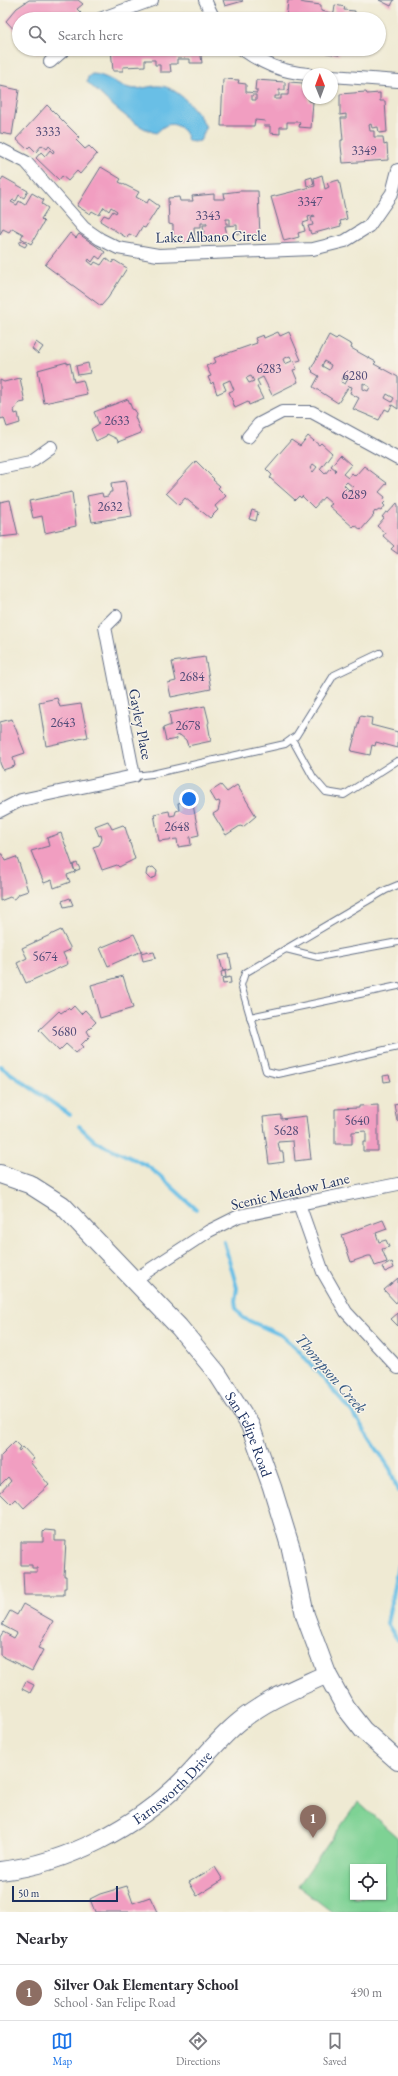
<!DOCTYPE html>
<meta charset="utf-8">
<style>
body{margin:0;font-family:"EB Garamond",serif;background:#f7f7f7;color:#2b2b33}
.controls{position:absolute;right:12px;bottom:12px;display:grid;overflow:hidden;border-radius:0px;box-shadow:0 1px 3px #0004}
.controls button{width:36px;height:36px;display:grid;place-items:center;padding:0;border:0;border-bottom:1px solid #e1e1e2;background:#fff;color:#2b2b33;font:20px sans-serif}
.compass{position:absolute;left:302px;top:68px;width:36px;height:36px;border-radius:50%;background:#fff;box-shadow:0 1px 3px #0004;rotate:359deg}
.scale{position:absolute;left:12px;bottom:10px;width:106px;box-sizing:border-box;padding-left:4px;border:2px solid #1b2f5e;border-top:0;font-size:11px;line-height:14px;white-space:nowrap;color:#1b2f5e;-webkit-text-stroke:3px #f7f3e8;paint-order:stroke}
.you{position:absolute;left:189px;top:799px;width:14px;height:14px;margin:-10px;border:3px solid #fff;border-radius:50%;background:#1a73e8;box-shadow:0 0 0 6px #1a73e833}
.badge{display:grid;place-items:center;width:26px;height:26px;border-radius:50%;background:#1a73e8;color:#fff;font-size:13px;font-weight:700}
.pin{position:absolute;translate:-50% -33px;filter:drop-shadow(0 1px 2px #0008)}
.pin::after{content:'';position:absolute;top:21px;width:14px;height:12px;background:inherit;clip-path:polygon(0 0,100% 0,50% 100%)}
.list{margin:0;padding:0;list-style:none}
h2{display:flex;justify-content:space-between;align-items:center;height:52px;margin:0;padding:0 16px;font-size:17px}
h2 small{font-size:13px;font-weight:400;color:#7c7c81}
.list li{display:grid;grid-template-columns:26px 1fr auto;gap:12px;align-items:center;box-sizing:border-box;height:56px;padding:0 16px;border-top:1px solid #e1e1e2}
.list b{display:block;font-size:15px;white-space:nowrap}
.list p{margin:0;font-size:13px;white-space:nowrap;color:#7c7c81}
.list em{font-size:13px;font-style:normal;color:#7c7c81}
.icon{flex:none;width:22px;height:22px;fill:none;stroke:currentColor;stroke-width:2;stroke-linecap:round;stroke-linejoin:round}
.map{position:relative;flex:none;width:398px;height:1912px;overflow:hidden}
.search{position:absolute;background:#fff;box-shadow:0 1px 3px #0004;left:12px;right:12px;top:12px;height:44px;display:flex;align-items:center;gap:10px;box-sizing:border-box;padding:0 14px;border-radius:22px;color:#7c7c81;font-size:15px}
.sheet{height:108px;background:#fff}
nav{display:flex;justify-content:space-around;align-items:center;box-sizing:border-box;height:56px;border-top:1px solid #e1e1e2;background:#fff;font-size:11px;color:#7c7c81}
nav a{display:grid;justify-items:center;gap:2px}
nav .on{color:#1a73e8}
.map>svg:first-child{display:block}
.green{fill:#7ed294;stroke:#4c8079;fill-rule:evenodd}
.water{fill:#69bfe6;stroke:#4277a2}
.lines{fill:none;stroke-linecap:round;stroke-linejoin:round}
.stream{stroke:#69bfe6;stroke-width:4}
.building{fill:#f19ec1;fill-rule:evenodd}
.lane-casing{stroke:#657087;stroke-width:8}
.street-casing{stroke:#657087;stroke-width:14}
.secondary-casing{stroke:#657087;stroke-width:20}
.lane{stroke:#fff;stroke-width:6}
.street{stroke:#fff;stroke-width:12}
.secondary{stroke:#fff;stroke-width:18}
.labels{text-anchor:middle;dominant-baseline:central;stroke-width:3;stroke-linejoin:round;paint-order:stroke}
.number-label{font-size:13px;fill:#504b77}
.street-label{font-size:15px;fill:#1b2f5e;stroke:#f7f3e8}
.water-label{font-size:16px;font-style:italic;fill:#2e5380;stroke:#f7f3e8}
</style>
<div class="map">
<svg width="398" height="1912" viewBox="0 0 398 1912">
<rect width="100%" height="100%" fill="#f7f3e8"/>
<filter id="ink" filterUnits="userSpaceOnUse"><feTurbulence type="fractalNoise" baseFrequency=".025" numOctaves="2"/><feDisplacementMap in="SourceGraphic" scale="8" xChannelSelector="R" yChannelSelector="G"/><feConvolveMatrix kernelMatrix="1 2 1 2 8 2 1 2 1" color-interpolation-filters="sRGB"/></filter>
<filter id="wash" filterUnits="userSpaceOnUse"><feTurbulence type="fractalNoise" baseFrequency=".012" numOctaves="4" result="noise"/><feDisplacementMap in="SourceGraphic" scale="16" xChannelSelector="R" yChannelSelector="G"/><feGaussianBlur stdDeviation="0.9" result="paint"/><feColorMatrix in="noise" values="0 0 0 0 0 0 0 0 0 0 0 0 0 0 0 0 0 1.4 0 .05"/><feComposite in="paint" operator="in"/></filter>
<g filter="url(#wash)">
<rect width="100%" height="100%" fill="#efead3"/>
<path class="green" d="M358,1802L398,1838V1912H332L298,1886ZM353,1867H383V1897H353Z"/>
<path class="water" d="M92,74C105,74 117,85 129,88C140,91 149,85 160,86C177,86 200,113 206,128L200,141L194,142L188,141C186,131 178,122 167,125C163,126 159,131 156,133C133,127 105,98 87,82L88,77Z"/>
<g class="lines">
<g class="stream">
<polyline points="0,1066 70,1115"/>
<polyline points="79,1126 95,1141 146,1165 159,1175 196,1209"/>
<polyline points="224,1242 237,1288 235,1301 236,1308 243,1318 281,1335 300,1352 353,1413 390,1469 398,1491"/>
<polyline points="398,1565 387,1624 398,1640"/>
</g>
</g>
<g id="blocks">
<g class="building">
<polygon points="29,0 78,0 83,4 77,9 81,13 75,19 54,19 52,16 49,19 19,19 19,35 6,21 17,8"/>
<polygon points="223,0 242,0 243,1 225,6"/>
<polygon points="290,0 301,0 301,2 305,3 321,5 321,11 331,13 334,13 335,5 345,7 344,10 355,11 354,19 286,19 288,1"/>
<polygon points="379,0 394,0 391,6"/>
<polygon points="33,49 42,49 38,54"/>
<polygon points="111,49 200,49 202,63 190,63 190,59 177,59 177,64 170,64 171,72 160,72 160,65 155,65 155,60 145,60 145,66 123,67 123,71 113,71"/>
<polygon points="315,49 340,49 339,55 315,51"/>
<path d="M223,79L239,80L238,83L246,84V92L257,93V90H255L256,80L285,82V90H279V96H275V99H281V95H288L289,82L303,83V87L308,88L309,101L313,102L311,128L299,127L300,122H287V127H280V134L270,133V126H264L265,121L255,120L254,126H221ZM252,95H256V100H252Z"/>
<polygon points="0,86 19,90 12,135 0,133"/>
<polygon points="366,92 367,94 380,93 380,101 385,101 387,132 379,133 378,127 372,128 371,124 369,125 370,131 374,131 374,137 383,137 384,145 387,144 388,160 343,163 341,146 341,140 343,140 341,118 346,118 346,114 340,115 340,94"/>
<polygon points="47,105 79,137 76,140 85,149 89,146 97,154 80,174 77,171 68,181 62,176 59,180 36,158 41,152 45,156 50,150 53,153 54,151 49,146 47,149 42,145 36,152 30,146 27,149 16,139"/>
<polygon points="101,167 121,179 119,182 139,192 136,197 147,203 149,199 159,206 145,228 142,227 136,237 129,234 127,238 100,221 104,215 109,217 113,211 116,213 117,211 111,207 109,211 104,207 99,215 92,211 90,214 77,206"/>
<polygon points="322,175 325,189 329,187 327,183 339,180 347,219 340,221 341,226 311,234 308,226 313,225 311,218 315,217 314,215 308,217 309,221 303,223 305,231 298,233 299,237 284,241 271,197 315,186 314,178"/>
<polygon points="3,177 28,191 24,198 19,195 16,201 13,200 11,202 17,205 19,201 25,205 32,193 44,200 42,204 48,208 41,219 44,222 31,244 21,238 23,234 12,228 9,232 3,229 0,234 0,182"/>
<polygon points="312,177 314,184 307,186 306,179"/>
<path d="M240,191H258L260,236L246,237L245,234H237V225L225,226L228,239L199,241V232H204L203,225H207V223H201V227H194L195,241L181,242V237L173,238V225L169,224L168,198L179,197L180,201H193L192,196L214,194V199H225L224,193ZM226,219H230V224H226Z"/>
<polygon points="70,233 76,238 79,234 105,252 100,259 96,256 92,262 89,259 88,261 93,265 95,262 101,265 106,258 112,263 114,260 127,268 108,298 101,306 45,265"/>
<polygon points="21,240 27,244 25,247 19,244"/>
<path d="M278,332L280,336L289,332L301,360L294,362L297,369L293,370L298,382L272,395L263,377L257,380L260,386L257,387L263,399L249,405L248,402L235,408L229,392L234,390L230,380L223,383L226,390L217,394L213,382L211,384L208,377L211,376L206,366L216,362L214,358L257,343L255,338L263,335L264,338ZM290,356L292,361L285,364L283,359ZM251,376L254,381L249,383L246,378Z"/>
<path d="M329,335L336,339L338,337L352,345L351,348L376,362L374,364L398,377V409L392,405L389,411L385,409L379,420L353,409L359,398L350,393L352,387L349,386L338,403L313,387L319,376L312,372L313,371L311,369ZM324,361L331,365L329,370L322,366ZM344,376L348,379L345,384L341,382ZM363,383L370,387L368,391L363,389ZM387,394L394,398L392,402L385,398Z"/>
<polygon points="36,342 43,347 38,354 32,349"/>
<polygon points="67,362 67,364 70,363 74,382 83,380 87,394 44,403 38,370"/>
<polygon points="88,363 90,373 78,375 76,366"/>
<polygon points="20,378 25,402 19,403 14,410 15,414 18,413 20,423 7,427 4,418 0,419 0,380 4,382"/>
<polygon points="128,399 132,409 135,410 136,414 135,417 141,433 118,442 117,439 107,434 106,436 96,441 91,429 99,424 94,412"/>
<path d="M308,436L319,445L321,443L332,453L320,469L325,474L330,468L334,472L336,470L331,466L340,455L351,465L343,474L348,478L352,473L355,476L364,466L387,483L379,492L385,497L384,499L386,501L383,504L385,506L381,511L379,510L376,512L375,511L373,514L374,515L361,530L355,525L353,527L329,506L332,504L324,497L314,508L302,496L301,498L299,496L295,500L270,478L272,475L266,469L291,440L300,446ZM313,464L317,467L313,472L310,468ZM347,482L353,487L350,491L344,485Z"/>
<polygon points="196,461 214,479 213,480 220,486 218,488 226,496 215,506 218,510 210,518 185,498 179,505 166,493"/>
<polygon points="125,481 132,516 92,522 87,496 102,493 103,497 108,496 110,492 112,492 111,483"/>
<polygon points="72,492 76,526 45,533 42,516 33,518 29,501"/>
<polygon points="10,500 18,535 0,537 0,502"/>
<polygon points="397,503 398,505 398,554 391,549 394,546 383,536 385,533 377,526 384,518 382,517 386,512 388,513"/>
<polygon points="252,510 258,512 256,521 249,519"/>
<polygon points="205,657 211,689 171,697 168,683 176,681 172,662"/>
<polygon points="57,698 60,707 81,704 88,737 46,746 39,702"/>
<polygon points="205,706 209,722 208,724 211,741 188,746 186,740 180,735 176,736 177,739 166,741 163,728 171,725 169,713"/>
<polygon points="360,716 372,718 371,725 398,732 398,748 376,742 375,746 372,745 370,755 351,751"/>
<polygon points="12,719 25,753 13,757 15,766 3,770 0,763 0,722"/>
<polygon points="221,785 227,792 237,785 256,816 243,827 240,826 226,835 213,814 218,811 220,803 219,801 216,802 210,792"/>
<polygon points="192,800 199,835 190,837 191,845 178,847 177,839 159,841 154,814 169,811 170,816 175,815 176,811 179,810 178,803"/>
<polygon points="108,821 112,829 123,825 125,827 135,859 119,867 117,865 102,870 93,847 99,845 102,839 101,835 99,836 95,826"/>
<polygon points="61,833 75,872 67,875 70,882 54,888 52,880 44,883 31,851 49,846 47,838"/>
<polygon points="0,854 2,854 5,861 16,857 18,860 28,891 19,894 17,897 13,899 10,897 0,901"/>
<polygon points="77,863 80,869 75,871 73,865"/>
<polygon points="153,867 157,871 156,877 150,879 146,875 147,869"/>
<polygon points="70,898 73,905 64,907 62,901"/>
<polygon points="61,930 70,947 70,950 63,953 68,964 26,983 17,963 27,958 22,948"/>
<polygon points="134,934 142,951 108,966 100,948"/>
<polygon points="148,951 149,953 154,952 156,958 143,961 141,953"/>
<polygon points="229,954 232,969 223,971 219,956"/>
<polygon points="225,971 226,977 222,978 221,972"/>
<polygon points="123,976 133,1008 100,1018 91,985"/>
<polygon points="230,977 231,983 223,984 222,979"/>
<polygon points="74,1006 81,1014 85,1010 96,1022 87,1031 90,1036 81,1045 83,1047 76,1053 66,1044 59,1051 39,1030 59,1011 61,1013 68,1008 70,1010"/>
<polygon points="389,1075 391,1081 384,1082 383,1076"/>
<polygon points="398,1103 398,1121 397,1121 394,1104"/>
<polygon points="378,1105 378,1151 363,1151 363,1142 366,1142 366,1131 352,1132 352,1144 335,1144 335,1109 359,1108 359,1106"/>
<polygon points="281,1115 281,1119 306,1116 311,1159 295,1161 293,1141 278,1142 280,1152 283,1152 284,1162 269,1164 263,1117"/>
<polygon points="383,1220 387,1229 376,1233 379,1242 386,1240 389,1247 382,1249 387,1262 375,1266 371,1256 368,1256 351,1262 342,1235"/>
<polygon points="392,1262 394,1268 385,1272 382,1267"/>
<polygon points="398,1278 398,1300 396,1303 384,1290"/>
<polygon points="398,1313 398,1326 391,1319"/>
<polygon points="15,1441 21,1447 18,1449 19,1451 23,1447 34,1459 30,1462 49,1485 24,1508 16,1499 11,1504 0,1493 11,1481 8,1477 0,1485 0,1456"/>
<polygon points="45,1530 55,1531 55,1541 66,1541 64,1576 66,1576 66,1588 64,1588 64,1595 24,1595 23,1572 37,1572 37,1568 32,1568 32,1565 21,1565 21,1542 43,1542 43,1532"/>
<polygon points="23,1604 53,1621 38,1648 43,1650 32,1671 0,1655 0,1637 3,1632 14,1638 17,1633 2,1625 10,1611 17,1615"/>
<polygon points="26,1681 34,1685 30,1693 22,1689"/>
<polygon points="215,1867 223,1880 197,1896 189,1882"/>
<polygon points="127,1886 133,1903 150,1897 157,1912 95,1912 90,1899 100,1894"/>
</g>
</g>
</g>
<g filter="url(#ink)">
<use href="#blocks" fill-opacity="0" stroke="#657087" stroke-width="1"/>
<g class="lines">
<defs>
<g id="lane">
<polyline points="292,739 313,777 326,792 344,795 397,761"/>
<polyline points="134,776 152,774 285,744 296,736 334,675 380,653"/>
<polyline points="398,885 386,890 245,973 241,985 266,1071 278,1074 398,1047"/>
<polyline points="286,949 318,957 398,942"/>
<polyline points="250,1017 398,986"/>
</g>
<g id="street">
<polyline points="205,0 214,19"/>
<polyline points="100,19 152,0"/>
<path d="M242,49C263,64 282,72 308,74"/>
<polyline points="50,62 65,49"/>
<polyline points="332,76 398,81"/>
<polyline points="0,149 26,162 84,228 100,239 118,248 158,255 313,249 345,241 369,226 392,193 398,170"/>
<polyline points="248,437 259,424 282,412 312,412 398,459"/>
<polyline points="0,468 30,462 51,447"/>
<polyline points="0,811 21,800 134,776 105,627 116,616"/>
<polyline points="299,1204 323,1272 346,1312 398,1368"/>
<polyline points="134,1280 209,1231 239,1216 398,1184"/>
</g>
<g id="secondary">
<path id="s1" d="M0,1174L29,1184L62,1205L179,1327L217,1373L250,1425L272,1487L291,1549L305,1615L327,1674L345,1707L363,1730L398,1761"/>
<path id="s2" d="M0,1871C66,1864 136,1827 182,1781C202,1761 218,1739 239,1722C265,1700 297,1688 327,1674"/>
</g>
</defs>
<use href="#lane" class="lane-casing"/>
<use href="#street" class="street-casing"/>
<use href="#secondary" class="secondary-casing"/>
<use href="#lane" class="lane"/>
<use href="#street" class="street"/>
<use href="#secondary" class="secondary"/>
</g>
</g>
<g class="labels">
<g class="number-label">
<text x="48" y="131">3333</text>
<text x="364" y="150">3349</text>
<text x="310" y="201">3347</text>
<text x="208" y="215">3343</text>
<text x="269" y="368">6283</text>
<text x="355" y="375">6280</text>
<text x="117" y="420">2633</text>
<text x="354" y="494">6289</text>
<text x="110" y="506">2632</text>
<text x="192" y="676">2684</text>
<text x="63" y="722">2643</text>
<text x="188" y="725">2678</text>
<text x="177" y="826">2648</text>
<text x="45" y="956">5674</text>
<text x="64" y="1031">5680</text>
<text x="357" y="1120">5640</text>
<text x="286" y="1130">5628</text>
</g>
<g class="street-label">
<text transform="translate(211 236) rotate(-1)">Lake Albano Circle</text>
<text transform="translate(141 724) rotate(79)">Gayley Place</text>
<text transform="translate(290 1191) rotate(-13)">Scenic Meadow Lane</text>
<text stroke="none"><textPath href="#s1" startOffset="368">San Felipe Road</textPath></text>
<text stroke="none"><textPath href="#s2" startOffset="195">Farnsworth Drive</textPath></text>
</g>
<g class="water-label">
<text transform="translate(331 1373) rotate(49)">Thompson Creek</text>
</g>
</g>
</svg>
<div class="controls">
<button><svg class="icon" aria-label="locate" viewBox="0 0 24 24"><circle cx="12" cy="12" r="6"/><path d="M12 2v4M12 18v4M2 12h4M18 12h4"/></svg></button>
</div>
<svg class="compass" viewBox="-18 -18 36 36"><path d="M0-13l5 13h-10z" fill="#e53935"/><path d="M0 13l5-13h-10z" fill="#7c7c81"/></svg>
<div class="scale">50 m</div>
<div class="you"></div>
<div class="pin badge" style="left:313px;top:1838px;background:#8d6e63">1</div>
<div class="search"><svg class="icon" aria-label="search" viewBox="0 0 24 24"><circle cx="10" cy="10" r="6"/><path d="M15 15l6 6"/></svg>Search here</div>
</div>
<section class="sheet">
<h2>Nearby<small></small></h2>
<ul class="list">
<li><span class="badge" style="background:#8d6e63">1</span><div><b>Silver Oak Elementary School</b><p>School · San Felipe Road</p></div><em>490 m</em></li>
</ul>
</section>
<nav>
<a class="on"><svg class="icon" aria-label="map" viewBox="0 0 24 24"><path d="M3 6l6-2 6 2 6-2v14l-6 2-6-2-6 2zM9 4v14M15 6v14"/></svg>Map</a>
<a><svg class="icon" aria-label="directions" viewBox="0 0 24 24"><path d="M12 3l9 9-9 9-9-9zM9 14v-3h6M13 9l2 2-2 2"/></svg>Directions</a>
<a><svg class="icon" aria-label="saved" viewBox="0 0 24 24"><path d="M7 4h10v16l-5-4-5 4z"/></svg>Saved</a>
</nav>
